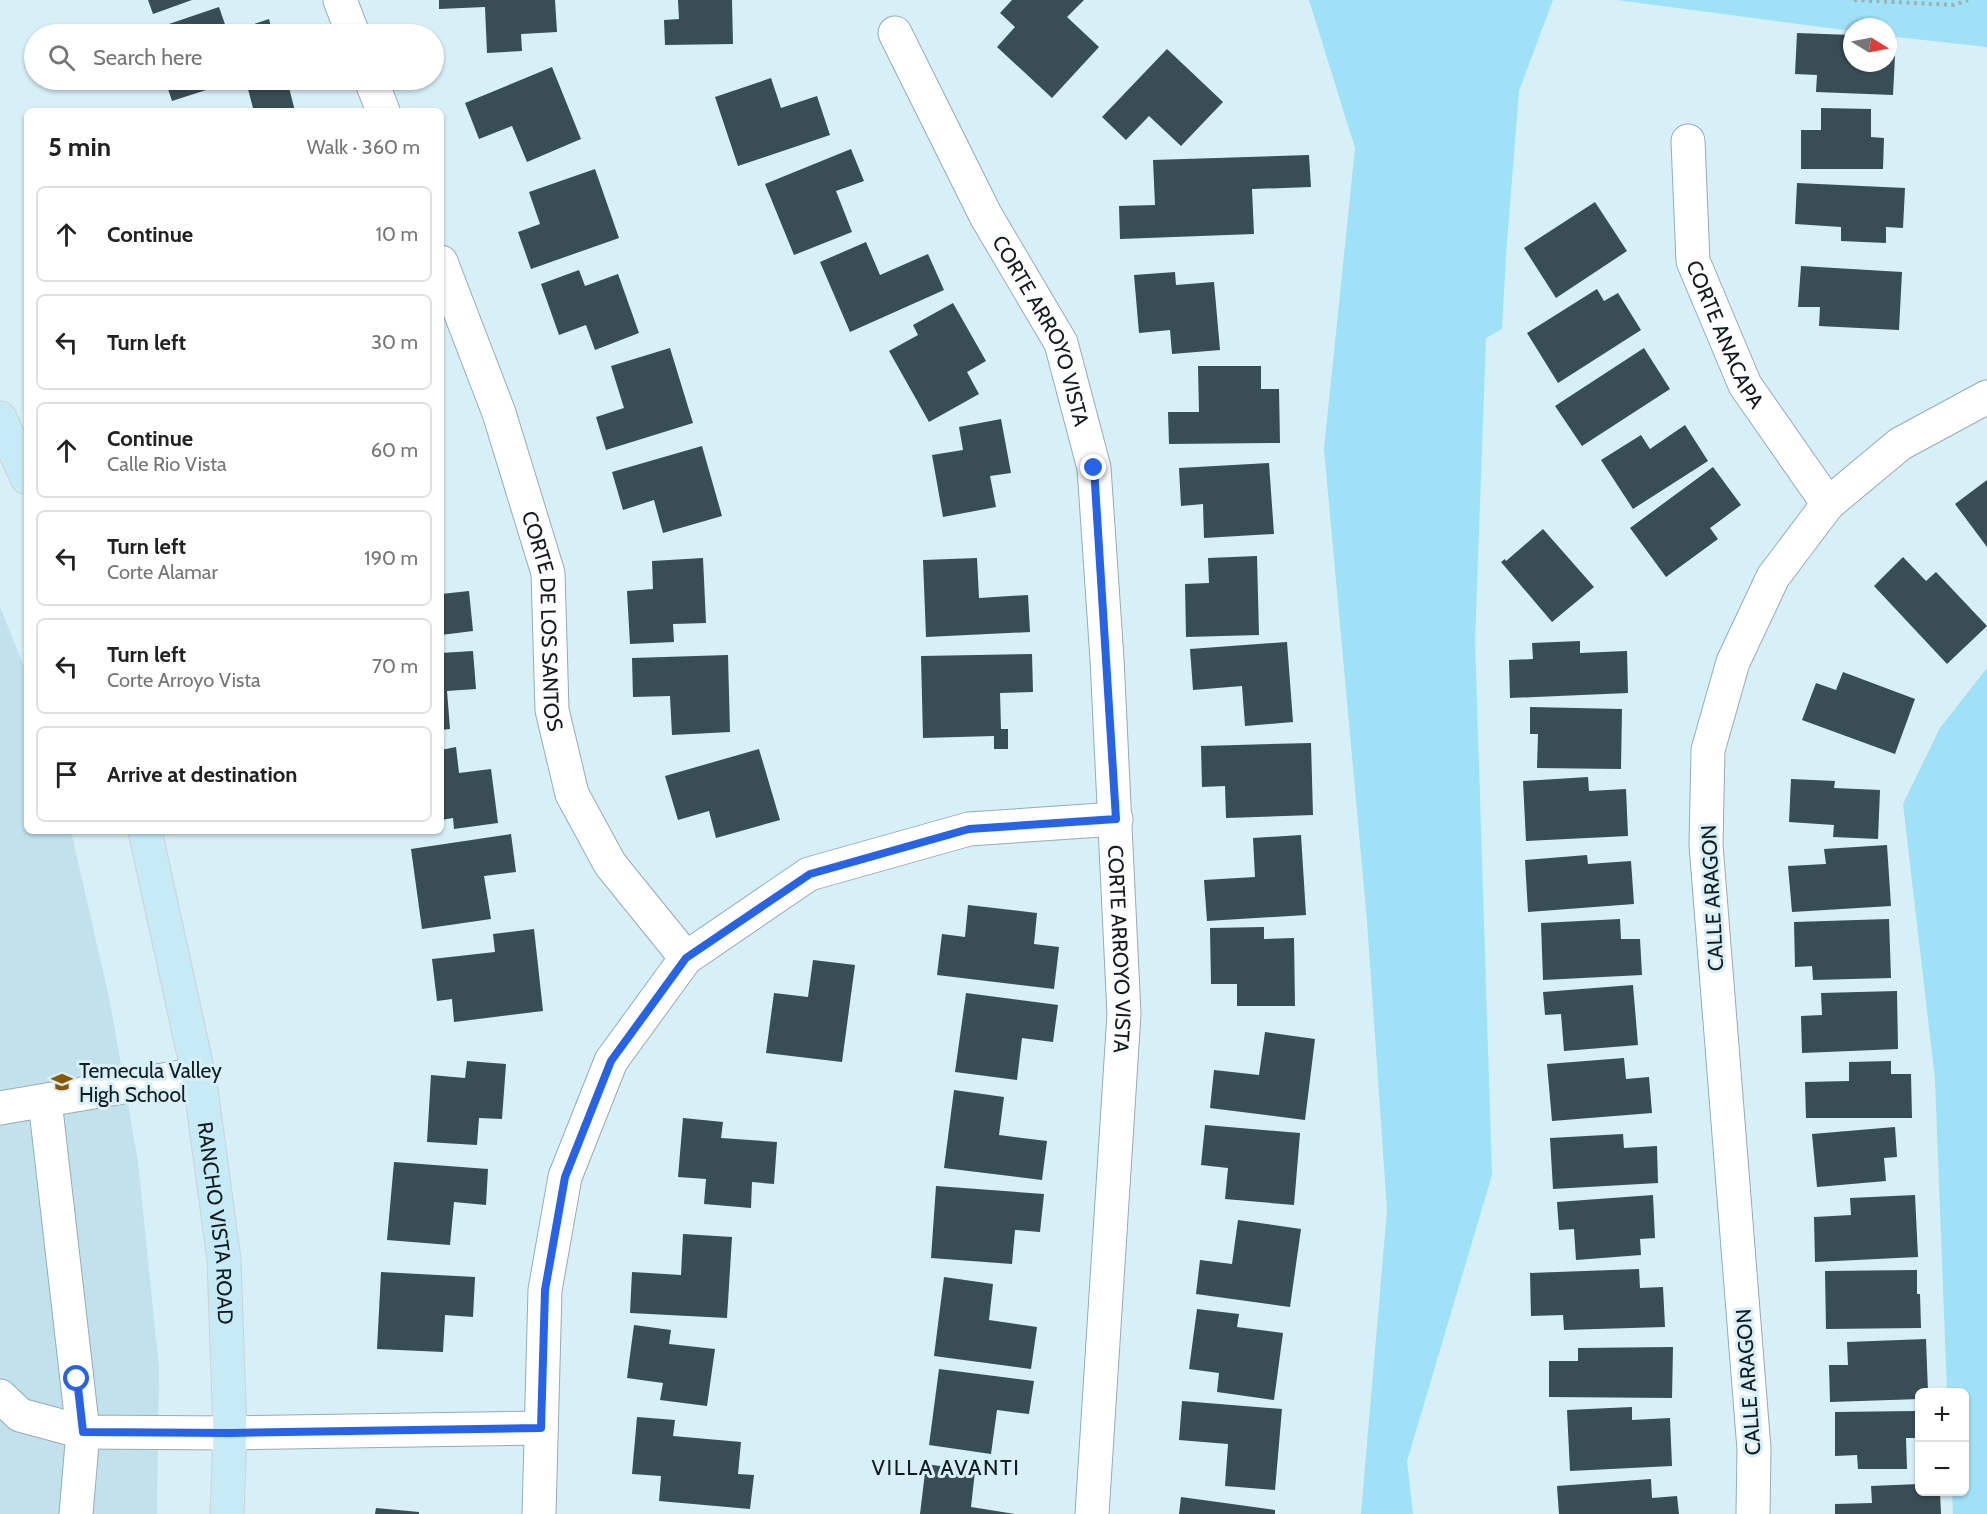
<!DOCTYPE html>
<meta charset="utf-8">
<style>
body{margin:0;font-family:Cabin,sans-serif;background:#f2f2f2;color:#222}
.controls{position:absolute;right:18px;bottom:18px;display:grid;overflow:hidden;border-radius:9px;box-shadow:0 2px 4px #0004}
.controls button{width:54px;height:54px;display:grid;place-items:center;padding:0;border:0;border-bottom:2px solid #e0e0e0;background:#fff;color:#222;font:30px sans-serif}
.compass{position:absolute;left:1843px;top:18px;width:54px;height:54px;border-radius:50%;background:#fff;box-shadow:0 2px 4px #0004;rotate:100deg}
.stop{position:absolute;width:18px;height:18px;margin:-14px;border:4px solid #2563eb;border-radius:50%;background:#fff}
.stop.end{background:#2563eb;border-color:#fff;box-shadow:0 2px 6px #0008}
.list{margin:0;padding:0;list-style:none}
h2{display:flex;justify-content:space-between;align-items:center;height:78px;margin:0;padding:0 24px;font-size:26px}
h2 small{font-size:20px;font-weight:400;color:#767676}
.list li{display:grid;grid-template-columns:39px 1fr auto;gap:18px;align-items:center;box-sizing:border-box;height:96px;margin:0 12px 12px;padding:0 12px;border:2px solid #e0e0e0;border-radius:9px}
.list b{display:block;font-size:22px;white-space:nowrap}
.list p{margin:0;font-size:20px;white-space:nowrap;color:#767676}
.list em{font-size:20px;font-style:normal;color:#767676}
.icon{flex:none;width:33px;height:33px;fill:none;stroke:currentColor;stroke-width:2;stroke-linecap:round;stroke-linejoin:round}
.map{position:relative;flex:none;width:1987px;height:1514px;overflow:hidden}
.search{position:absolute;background:#fff;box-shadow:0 2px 4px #0004;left:24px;top:24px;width:420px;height:66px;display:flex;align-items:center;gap:15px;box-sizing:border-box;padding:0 21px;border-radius:33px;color:#767676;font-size:22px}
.panel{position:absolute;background:#fff;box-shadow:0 2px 4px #0004;left:24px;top:108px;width:420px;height:726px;border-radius:9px}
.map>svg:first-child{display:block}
.built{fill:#c1e2ed}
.green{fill:#9fe1f6}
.building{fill:#384d54}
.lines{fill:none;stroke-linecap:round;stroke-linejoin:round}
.minor-casing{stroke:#95acb4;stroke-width:35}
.major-casing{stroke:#d0d2d2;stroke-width:35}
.path{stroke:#9cb0b6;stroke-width:4;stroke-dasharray:3 4.5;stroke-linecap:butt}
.minor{stroke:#fff;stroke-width:33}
.major{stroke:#c6ebf7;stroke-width:33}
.route{stroke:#2563eb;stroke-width:8}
.labels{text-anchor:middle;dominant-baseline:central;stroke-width:6;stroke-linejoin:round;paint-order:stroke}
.street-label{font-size:21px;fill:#131c1f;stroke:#d7eff7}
.poi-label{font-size:21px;fill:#131c1f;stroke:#d7eff7;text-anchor:start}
.neighbourhood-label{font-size:22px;letter-spacing:1.5px;fill:#131c1f;stroke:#d7eff7}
</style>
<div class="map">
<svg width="1987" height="1514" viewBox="0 0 1987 1514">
<rect width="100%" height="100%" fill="#d7eff7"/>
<polygon class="built" points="0,607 27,674 27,831 71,831 110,1002 138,1162 159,1368 157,1514 0,1514"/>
<g class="green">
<polygon points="1309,0 1553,0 1519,91 1506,255 1502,329 1486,338 1475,641 1492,1175 1407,1461 1413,1514 1361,1514 1387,1210 1367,921 1324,449 1355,148"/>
<polygon points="1617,0 1987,0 1987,47 1888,36 1888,27 1852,27 1852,31"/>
<polygon points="1987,668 1987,1514 1953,1514 1952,1492 1964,1492 1964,1392 1947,1392 1935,1079 1903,804 1940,728"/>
</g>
<g class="building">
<polygon points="148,0 192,0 153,14"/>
<polygon points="439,0 555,0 557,32 521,34 522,51 487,53 485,7 439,9"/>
<polygon points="678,0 732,0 733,44 665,45 664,20 679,19"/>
<polygon points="1012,0 1084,0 1067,17 1099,47 1052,98 997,47 1015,27 1000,13"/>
<polygon points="219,7 228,33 269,19 273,34 173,34 169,24"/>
<polygon points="1797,33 1852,35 1852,63 1888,63 1888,37 1896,37 1893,95 1816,92 1817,75 1795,74"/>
<polygon points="1167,49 1223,102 1181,146 1149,116 1126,140 1102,117"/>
<polygon points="552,67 581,139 527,162 512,126 479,139 465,103"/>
<polygon points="771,78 781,108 817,96 830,135 738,166 715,97"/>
<polygon points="165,80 237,80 172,101"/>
<polygon points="283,80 287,80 295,111 246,111 253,108 248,89"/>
<polygon points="1821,108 1871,109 1871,137 1884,138 1883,169 1801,169 1801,130 1821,130"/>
<polygon points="851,149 864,181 836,191 852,232 794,255 765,184"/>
<polygon points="1309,155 1311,187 1252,189 1254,234 1120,239 1119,206 1155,205 1153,160"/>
<polygon points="595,169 619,238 531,269 518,232 540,224 529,192"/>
<polygon points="1797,183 1905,188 1903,228 1886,227 1886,243 1841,241 1841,227 1795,224"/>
<polygon points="1595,202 1627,251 1556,298 1524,248"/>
<polygon points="866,242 880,275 928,254 944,290 850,332 820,262"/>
<polygon points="1801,266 1902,272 1899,330 1819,326 1820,307 1798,307"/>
<polygon points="579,270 585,286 618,274 639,333 595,350 586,325 559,335 541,284"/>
<polygon points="1175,272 1176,285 1214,282 1220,350 1172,354 1170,330 1139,333 1134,275"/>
<polygon points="1597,289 1604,301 1618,293 1641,330 1558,383 1527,333"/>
<polygon points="953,303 986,361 967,372 979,394 929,422 889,351 918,335 913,325"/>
<polygon points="670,348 693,423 606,450 596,417 624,408 611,366"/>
<polygon points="1644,348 1670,389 1582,446 1555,406"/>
<polygon points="1198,366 1261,366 1261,389 1279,389 1280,443 1169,444 1168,412 1199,412"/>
<polygon points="1001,419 1011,473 990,476 996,507 943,517 932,455 963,450 959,427"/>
<polygon points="1685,425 1708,461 1633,509 1601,460 1641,435 1650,449"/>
<polygon points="702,446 722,516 663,533 654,500 623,510 612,472"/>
<polygon points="1269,463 1274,534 1204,538 1203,504 1181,506 1179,468"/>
<polygon points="1713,467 1741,505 1710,528 1718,539 1666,577 1630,528"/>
<polygon points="1987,480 1987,547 1955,504"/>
<polygon points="1543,529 1594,587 1552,622 1501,562 1505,559 1506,561"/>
<polygon points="1257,556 1259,635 1186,637 1185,584 1209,583 1208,558"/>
<polygon points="1903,557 1926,581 1936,572 1987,626 1947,664 1874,586"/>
<polygon points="703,558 706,623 673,624 674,642 630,644 627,591 653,589 652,561"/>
<polygon points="977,558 979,598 1028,595 1030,632 926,637 923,560"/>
<polygon points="469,591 473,631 441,635 441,594"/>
<polygon points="1580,641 1580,653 1627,651 1628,693 1510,698 1509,660 1533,659 1532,643"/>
<polygon points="1287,642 1293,722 1245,726 1242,686 1193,690 1190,649"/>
<polygon points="473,651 476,689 447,691 450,729 441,730 441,653"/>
<polygon points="1032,654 1033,692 1000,693 1001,729 1008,729 1008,749 994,749 994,736 923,738 921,656"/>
<polygon points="728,655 730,732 672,735 670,696 633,697 632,658"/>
<polygon points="1843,672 1915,699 1895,754 1802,720 1816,683 1836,690"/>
<polygon points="1530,707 1622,709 1621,769 1537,768 1538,734 1530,734"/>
<polygon points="1311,743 1313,815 1226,818 1225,786 1202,787 1201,746"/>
<polygon points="456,747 459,773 491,769 498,823 454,829 453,818 441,820 441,750"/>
<polygon points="759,749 780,820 716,838 709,811 678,820 665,776"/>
<polygon points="1588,777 1589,791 1626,789 1628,836 1526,841 1523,781"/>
<polygon points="1791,779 1835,781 1834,788 1880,790 1878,839 1833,837 1834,825 1789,822"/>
<polygon points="511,834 516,872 484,876 491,919 422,929 411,849"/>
<polygon points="1301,835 1306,915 1207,921 1204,880 1255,877 1253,838"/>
<polygon points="1887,845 1891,906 1792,912 1788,866 1826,864 1824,849"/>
<polygon points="1587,855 1588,864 1631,861 1634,904 1528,912 1525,860"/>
<polygon points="968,905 1037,913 1034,944 1059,947 1054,989 937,975 942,934 965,937"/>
<polygon points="1620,919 1621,939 1640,939 1642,975 1543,980 1541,923"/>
<polygon points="1889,919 1891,978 1813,980 1812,966 1795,967 1794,922"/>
<polygon points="1264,927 1264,939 1294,938 1295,1006 1237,1006 1237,984 1211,984 1210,928"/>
<polygon points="534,929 543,1011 454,1022 452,999 437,1001 432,959 495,952 493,934"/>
<polygon points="813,960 855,965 842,1062 766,1053 774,993 808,997"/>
<polygon points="1633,985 1638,1045 1564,1051 1561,1014 1545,1015 1543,992"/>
<polygon points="1897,991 1898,1049 1802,1053 1801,1016 1822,1015 1821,993"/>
<polygon points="966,993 1058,1005 1053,1042 1022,1038 1017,1080 955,1072"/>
<polygon points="1265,1032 1315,1039 1305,1120 1210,1108 1214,1070 1259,1075"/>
<polygon points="1624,1058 1626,1079 1649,1077 1652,1113 1552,1121 1547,1064"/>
<polygon points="467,1061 506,1064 502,1119 479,1118 477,1145 427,1142 431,1075 465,1078"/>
<polygon points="1891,1061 1891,1074 1911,1074 1912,1118 1806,1118 1805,1082 1849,1081 1849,1062"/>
<polygon points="954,1090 1004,1097 999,1135 1047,1141 1042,1180 944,1168"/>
<polygon points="683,1118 723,1122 721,1138 777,1142 774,1184 752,1182 751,1208 704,1204 706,1179 678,1177"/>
<polygon points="1205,1125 1300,1133 1294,1205 1225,1199 1228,1168 1201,1165"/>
<polygon points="1895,1127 1897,1157 1884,1158 1886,1181 1817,1187 1812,1134"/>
<polygon points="1623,1134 1624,1148 1657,1146 1658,1183 1553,1189 1550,1138"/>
<polygon points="394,1162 488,1169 486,1205 454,1202 450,1245 387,1240"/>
<polygon points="936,1186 1044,1194 1040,1232 1015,1230 1012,1264 931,1258"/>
<polygon points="1653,1195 1655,1238 1640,1239 1641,1255 1576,1260 1574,1229 1559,1230 1557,1202"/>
<polygon points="1915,1195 1918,1257 1815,1262 1814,1217 1851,1215 1850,1198"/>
<polygon points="1238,1220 1301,1229 1290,1307 1196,1294 1200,1260 1232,1264"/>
<polygon points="683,1234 732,1237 727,1318 630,1313 632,1272 681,1275"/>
<polygon points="1639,1269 1640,1288 1663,1287 1665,1327 1564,1330 1563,1315 1531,1316 1530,1273"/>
<polygon points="1917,1270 1917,1294 1920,1294 1921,1328 1826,1329 1825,1271"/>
<polygon points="381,1272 475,1277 473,1317 445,1315 443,1352 377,1349"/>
<polygon points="944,1277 993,1284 989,1320 1037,1327 1031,1369 934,1356"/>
<polygon points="1197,1309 1239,1314 1237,1327 1283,1333 1274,1400 1217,1392 1219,1373 1189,1369"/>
<polygon points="634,1325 671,1330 669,1344 715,1349 707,1406 660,1400 663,1383 627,1378"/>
<polygon points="1926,1339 1928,1392 1920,1392 1920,1399 1830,1402 1829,1365 1848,1365 1847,1342"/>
<polygon points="1673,1347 1672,1398 1549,1397 1549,1361 1578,1361 1578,1348"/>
<polygon points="939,1369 1034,1381 1029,1414 997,1410 991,1454 929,1445"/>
<polygon points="1182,1401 1282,1409 1275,1490 1225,1486 1228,1444 1179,1440"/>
<polygon points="1632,1407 1632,1420 1670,1418 1672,1466 1570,1471 1567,1410"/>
<polygon points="1915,1411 1916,1438 1906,1438 1907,1469 1858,1469 1857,1455 1835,1456 1835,1412"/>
<polygon points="637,1417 675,1420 673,1436 741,1442 738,1474 754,1475 750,1509 659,1501 661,1476 632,1474"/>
<polygon points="926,1464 975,1471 971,1507 1015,1514 920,1514"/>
<polygon points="1651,1479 1652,1498 1677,1496 1679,1514 1559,1514 1557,1486"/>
<polygon points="1919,1484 1920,1493 1940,1493 1941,1514 1835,1514 1835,1504 1872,1503 1871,1486"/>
<polygon points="1181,1497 1275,1510 1275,1514 1179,1514"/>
<polygon points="376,1508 419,1512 419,1514 375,1514"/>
</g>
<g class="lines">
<defs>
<g id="minor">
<polyline points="340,0 353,34"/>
<path id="s1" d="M895,33L986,216L1061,343L1094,468L1107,659L1124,1014L1092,1514"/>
<polyline points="371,80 383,111"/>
<path id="s2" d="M1688,141L1693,261L1745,385L1828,504"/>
<path id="s3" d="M441,262L499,413L548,573L552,710L572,794L610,864L686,958"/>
<polyline points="45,1101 83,1432 76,1514"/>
<polyline points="0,1108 198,1074"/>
<polyline points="0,1396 20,1415 83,1432 230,1433 541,1428"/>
<polyline points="539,1514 545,1290 565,1177 611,1061 686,958 809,874 969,829 1116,819"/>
<polyline points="1753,1514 1754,1449 1706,845 1708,750 1733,662 1773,577 1828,504 1900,444 1987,397"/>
</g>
<g id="major">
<polyline points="0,418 27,478"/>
<path id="s4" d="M145,831L200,1082L224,1260L230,1433L227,1514"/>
</g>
</defs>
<use href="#minor" class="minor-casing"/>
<use href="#major" class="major-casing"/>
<polyline class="path" points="1854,0 1954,5 1968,0"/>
<use href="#minor" class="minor"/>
<use href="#major" class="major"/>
</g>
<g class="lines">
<polyline class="route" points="77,1379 83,1432 230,1433 541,1428 545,1290 565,1177 611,1061 686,958 810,874 969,829 1116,819 1094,468"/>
</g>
<defs>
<symbol id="school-bare" viewBox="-9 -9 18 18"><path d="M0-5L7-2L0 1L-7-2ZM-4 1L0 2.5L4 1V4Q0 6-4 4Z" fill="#8c5705" stroke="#d7eff7" stroke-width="2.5" paint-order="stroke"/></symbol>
</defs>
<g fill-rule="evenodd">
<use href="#school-bare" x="47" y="1067" width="30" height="30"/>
</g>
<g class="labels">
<g class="street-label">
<text stroke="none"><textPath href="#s1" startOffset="333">CORTE ARROYO VISTA</textPath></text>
<text stroke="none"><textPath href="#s2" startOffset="200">CORTE ANACAPA</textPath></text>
<text stroke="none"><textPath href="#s3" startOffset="376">CORTE DE LOS SANTOS</textPath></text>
<text transform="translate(1712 898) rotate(-93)">CALLE ARAGON</text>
<text stroke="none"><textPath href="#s1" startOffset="963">CORTE ARROYO VISTA</textPath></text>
<text stroke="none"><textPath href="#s4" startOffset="399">RANCHO VISTA ROAD</textPath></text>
<text transform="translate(1748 1382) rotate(-94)">CALLE ARAGON</text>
</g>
<g class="poi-label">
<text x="79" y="1070">Temecula Valley<tspan x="79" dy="24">High School</tspan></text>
</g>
<g class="neighbourhood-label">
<text x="946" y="1467">VILLA AVANTI</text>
</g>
</g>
</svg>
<div class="controls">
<button>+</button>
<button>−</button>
</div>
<svg class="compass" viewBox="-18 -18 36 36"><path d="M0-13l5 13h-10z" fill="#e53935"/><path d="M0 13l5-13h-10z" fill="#767676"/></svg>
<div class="stop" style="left:77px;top:1379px"></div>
<div class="stop end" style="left:1094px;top:468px"></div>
<div class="search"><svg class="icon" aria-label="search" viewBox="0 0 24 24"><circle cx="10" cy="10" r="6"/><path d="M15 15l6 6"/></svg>Search here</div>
<section class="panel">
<h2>5 min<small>Walk · 360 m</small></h2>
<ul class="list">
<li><svg class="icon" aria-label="ahead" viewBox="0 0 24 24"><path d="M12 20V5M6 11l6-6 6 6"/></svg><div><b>Continue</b></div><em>10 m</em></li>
<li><svg class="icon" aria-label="left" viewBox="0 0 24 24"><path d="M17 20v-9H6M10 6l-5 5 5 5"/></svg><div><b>Turn left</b></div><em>30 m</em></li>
<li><svg class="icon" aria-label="ahead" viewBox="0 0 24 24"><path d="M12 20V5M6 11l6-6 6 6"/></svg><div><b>Continue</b><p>Calle Rio Vista</p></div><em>60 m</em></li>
<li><svg class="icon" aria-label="left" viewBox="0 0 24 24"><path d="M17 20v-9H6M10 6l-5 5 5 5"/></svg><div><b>Turn left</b><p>Corte Alamar</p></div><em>190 m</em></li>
<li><svg class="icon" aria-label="left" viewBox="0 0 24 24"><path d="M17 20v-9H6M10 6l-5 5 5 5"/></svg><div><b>Turn left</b><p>Corte Arroyo Vista</p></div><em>70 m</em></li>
<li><svg class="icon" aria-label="arrive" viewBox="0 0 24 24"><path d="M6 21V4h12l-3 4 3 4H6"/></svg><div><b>Arrive at destination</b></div></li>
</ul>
</section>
</div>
